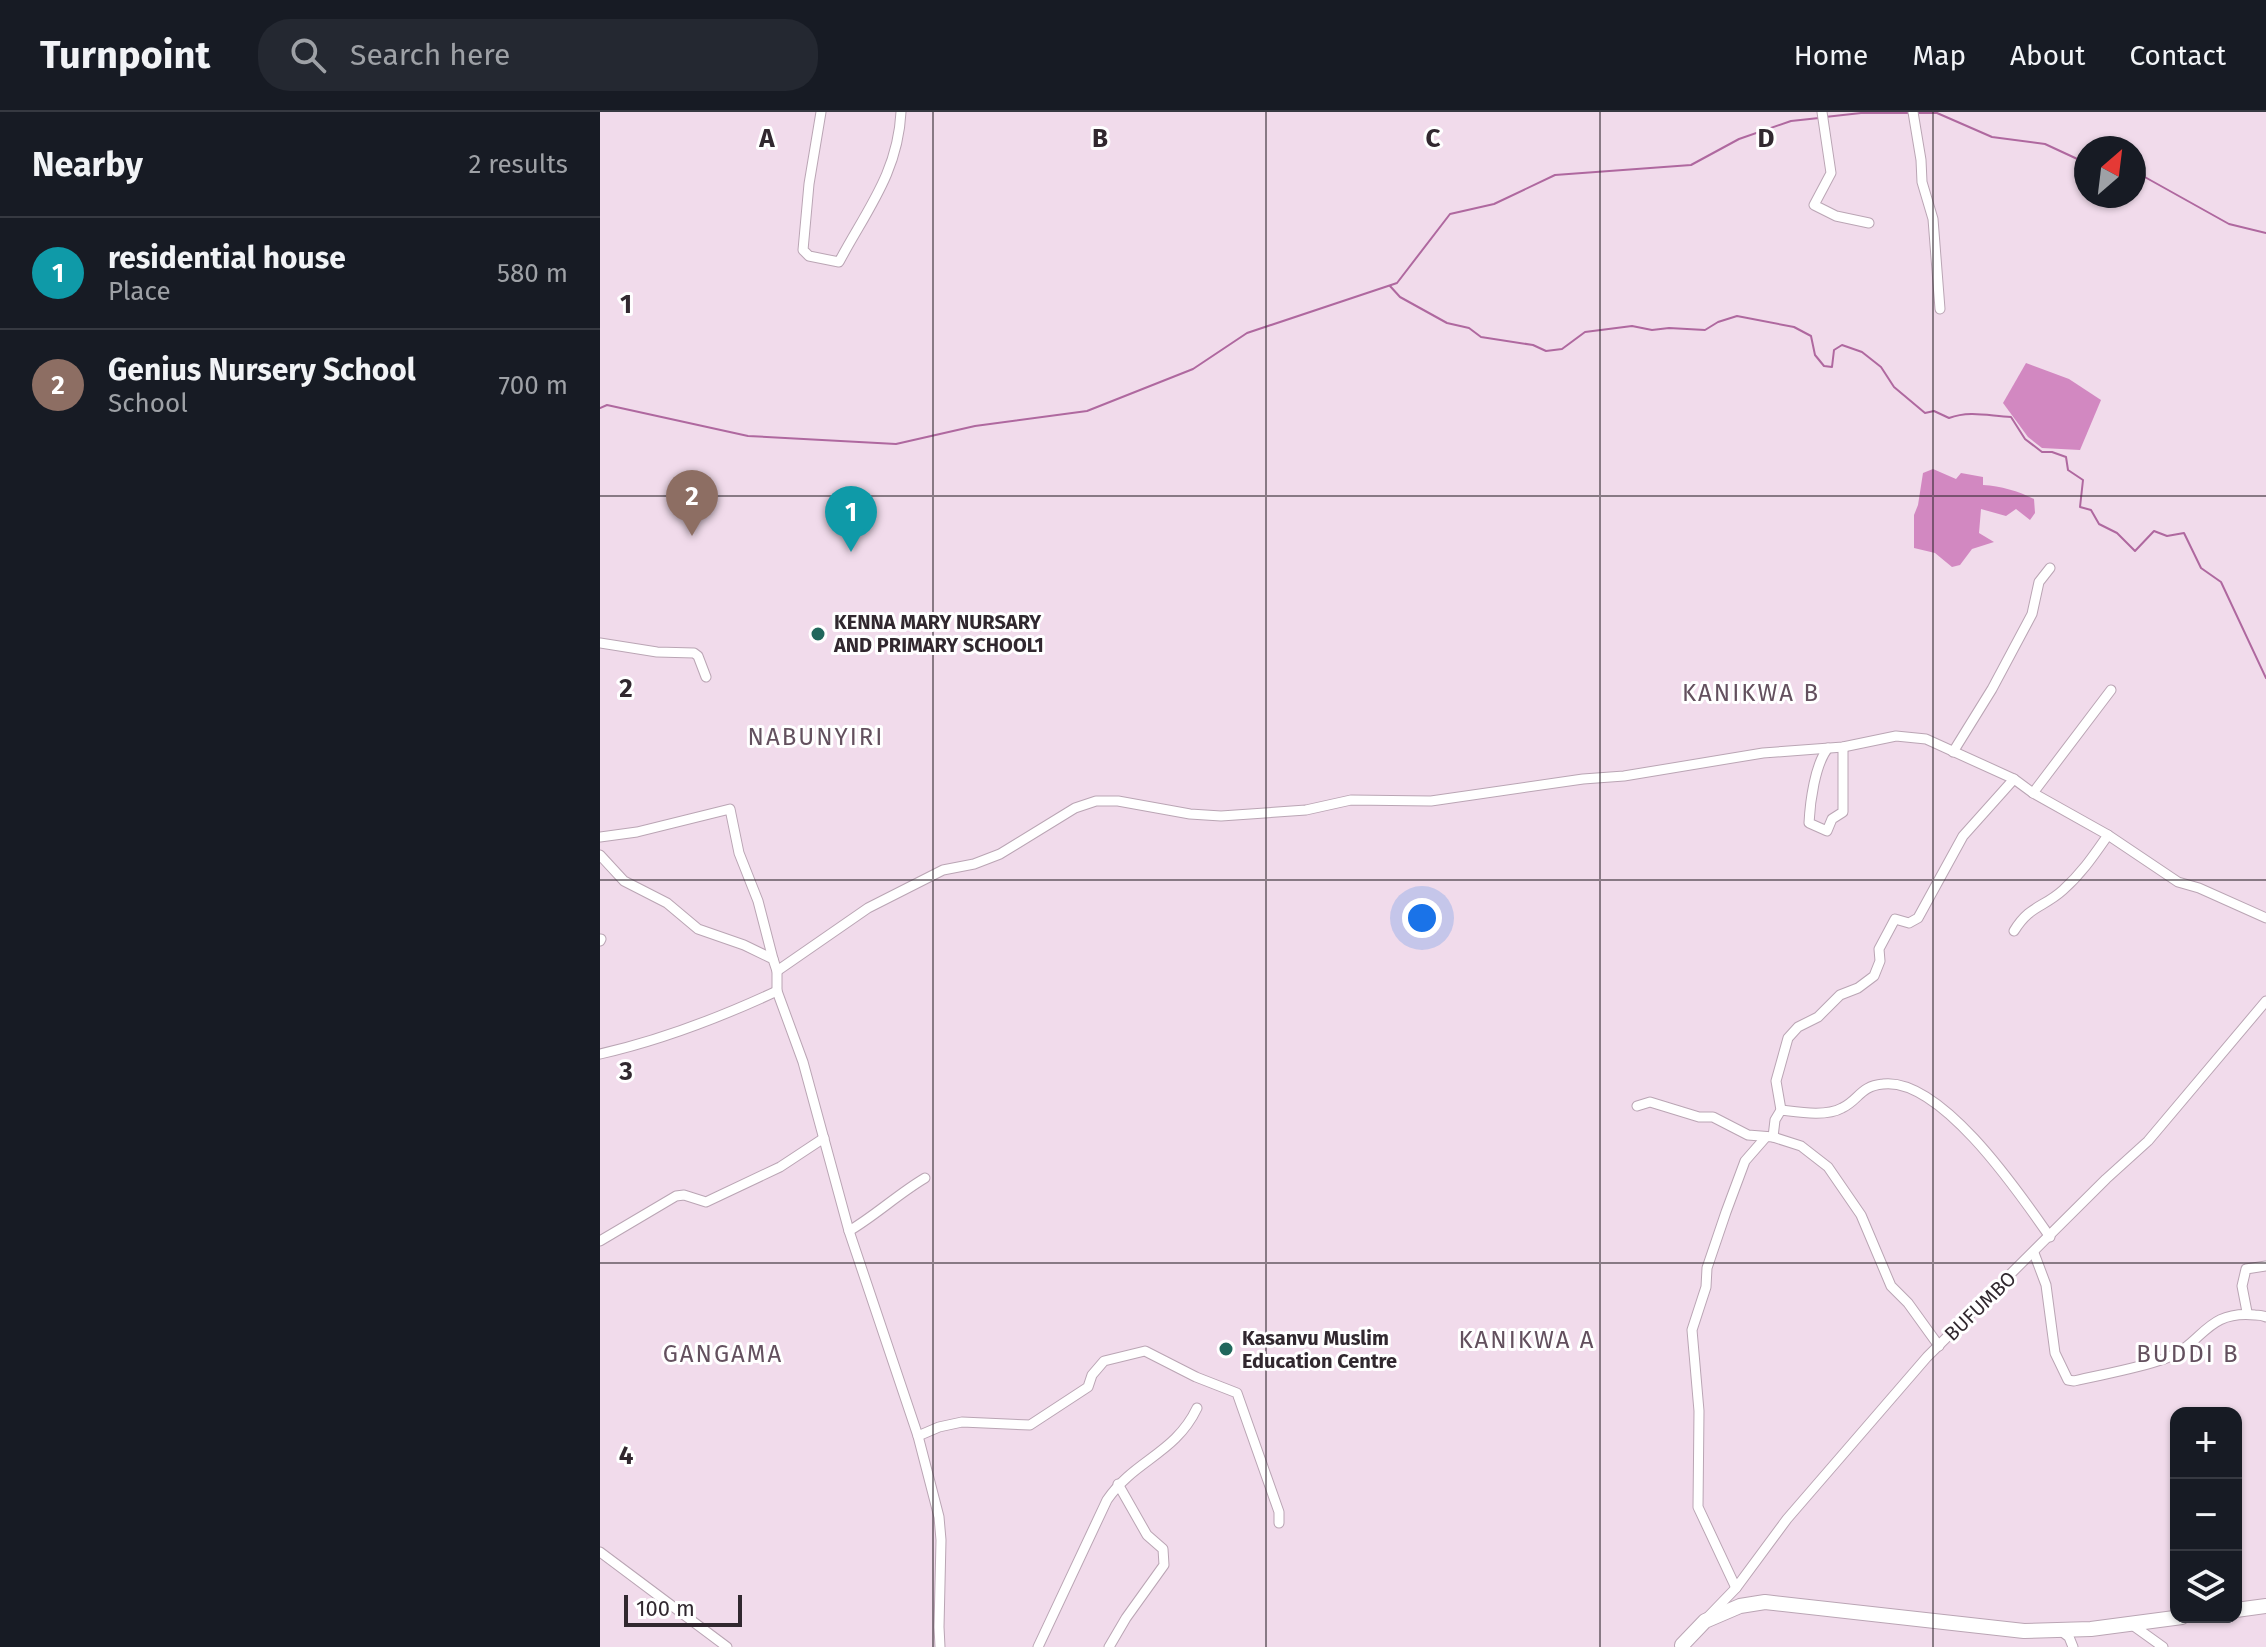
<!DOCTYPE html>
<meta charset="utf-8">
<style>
body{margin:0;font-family:"Fira Sans",sans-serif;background:#242831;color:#f1f3f6}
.controls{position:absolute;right:24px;bottom:24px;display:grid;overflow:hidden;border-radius:16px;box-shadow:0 2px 6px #0004}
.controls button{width:72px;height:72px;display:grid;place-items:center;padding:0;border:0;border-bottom:2px solid #363941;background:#171b24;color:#f1f3f6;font:40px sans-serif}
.compass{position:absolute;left:1474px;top:24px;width:72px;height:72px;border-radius:50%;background:#171b24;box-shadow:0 2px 6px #0004;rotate:28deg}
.scale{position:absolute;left:24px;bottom:20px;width:118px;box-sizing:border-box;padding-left:8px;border:4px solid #31282f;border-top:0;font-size:22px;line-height:28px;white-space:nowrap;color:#31282f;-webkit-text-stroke:6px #fff;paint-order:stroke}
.you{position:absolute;left:822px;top:806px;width:28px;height:28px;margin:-20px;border:6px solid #fff;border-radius:50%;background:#1a73e8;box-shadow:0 0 0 12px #1a73e833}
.badge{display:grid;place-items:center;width:52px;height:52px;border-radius:50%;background:#d93025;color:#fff;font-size:26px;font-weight:700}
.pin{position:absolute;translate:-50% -66px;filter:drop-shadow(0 2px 4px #0008)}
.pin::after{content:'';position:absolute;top:42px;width:28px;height:24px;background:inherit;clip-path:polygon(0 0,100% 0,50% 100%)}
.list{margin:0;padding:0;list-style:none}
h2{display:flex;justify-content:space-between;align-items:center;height:104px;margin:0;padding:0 32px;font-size:34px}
h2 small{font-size:26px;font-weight:400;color:#9ea1a6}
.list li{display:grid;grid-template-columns:52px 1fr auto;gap:24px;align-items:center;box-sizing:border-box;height:112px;padding:0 32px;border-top:2px solid #363941}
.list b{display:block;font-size:30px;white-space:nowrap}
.list p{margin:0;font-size:26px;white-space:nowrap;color:#9ea1a6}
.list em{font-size:26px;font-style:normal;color:#9ea1a6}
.icon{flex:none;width:44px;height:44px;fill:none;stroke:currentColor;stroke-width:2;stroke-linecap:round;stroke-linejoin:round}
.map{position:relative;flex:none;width:1666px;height:1535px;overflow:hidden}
header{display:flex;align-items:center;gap:48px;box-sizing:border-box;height:112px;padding:0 40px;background:#171b24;border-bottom:2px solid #363941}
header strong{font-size:38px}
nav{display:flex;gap:44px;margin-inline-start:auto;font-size:28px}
.search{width:560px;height:72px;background:#242831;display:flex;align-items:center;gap:20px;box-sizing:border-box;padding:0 28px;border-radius:32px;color:#9ea1a6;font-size:30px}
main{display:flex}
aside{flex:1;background:#171b24}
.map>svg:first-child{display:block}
.forest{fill:#d288c1}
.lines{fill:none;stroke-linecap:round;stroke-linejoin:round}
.stream{stroke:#af689f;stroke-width:2}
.street-casing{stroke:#baa5b4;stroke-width:11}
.secondary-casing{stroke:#baa5b4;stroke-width:16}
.street{stroke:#fff;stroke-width:9}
.secondary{stroke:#fff;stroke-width:14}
.grid{fill:none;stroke:#31282f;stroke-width:2;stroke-opacity:0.55}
.poi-dot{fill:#20675c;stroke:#fff;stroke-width:3}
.labels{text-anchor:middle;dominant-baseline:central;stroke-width:6;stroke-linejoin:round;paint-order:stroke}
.poi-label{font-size:20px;font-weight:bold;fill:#31282f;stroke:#fff;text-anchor:start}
.street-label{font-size:20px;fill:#31282f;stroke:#fff}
.quarter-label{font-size:24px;letter-spacing:2px;fill:#63505e;stroke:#fff}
.grid-label{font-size:26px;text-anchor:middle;font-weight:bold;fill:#31282f;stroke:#fff;stroke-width:6;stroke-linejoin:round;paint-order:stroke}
</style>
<header>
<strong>Turnpoint</strong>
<div class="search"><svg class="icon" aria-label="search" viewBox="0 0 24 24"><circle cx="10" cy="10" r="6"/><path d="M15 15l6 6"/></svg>Search here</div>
<nav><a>Home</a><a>Map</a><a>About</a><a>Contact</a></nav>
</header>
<main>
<aside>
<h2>Nearby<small>2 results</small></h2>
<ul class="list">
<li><span class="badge" style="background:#0f9aa8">1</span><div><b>residential house</b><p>Place</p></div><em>580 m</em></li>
<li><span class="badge" style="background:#8d6e63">2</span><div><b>Genius Nursery School</b><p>School</p></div><em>700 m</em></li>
</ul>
</aside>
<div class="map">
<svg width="1666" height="1535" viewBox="0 0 1666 1535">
<rect width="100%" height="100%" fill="#f1dbeb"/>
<g class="forest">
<polygon points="1426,251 1469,267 1501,288 1480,338 1442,336 1428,325 1403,291"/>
<path d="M1333,357L1356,367L1361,361L1383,365V373C1401,374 1418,379 1434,387L1435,401L1430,408L1416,397L1406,404L1381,397L1379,421L1394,430L1372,437L1360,453L1352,455L1335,441L1314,436V403L1318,393L1323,361Z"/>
</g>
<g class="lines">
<g class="stream">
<polyline points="1317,1 1337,1 1392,25 1445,32 1486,51"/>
<polyline points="1225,5 1261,1 1311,1"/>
<polyline points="1534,59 1629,112 1666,121"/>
<path d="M790,174L800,185L847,211L869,216L881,225L933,233L946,239L962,237L985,220L1032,214L1052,218L1069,216L1105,218L1118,210L1137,204L1194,215L1211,224L1215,243L1224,254L1232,255L1234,238L1242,233L1262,240L1281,255L1294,275L1325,301L1334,299L1349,306C1370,298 1389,304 1411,305L1425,327L1442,340H1452L1466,345L1468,358L1483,368L1480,395L1491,398L1499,412L1517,421L1535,439L1554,419L1567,424L1584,421L1601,456L1621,470L1666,566"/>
<polyline points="0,296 7,293 148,324 296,332 375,314 487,299 593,257 647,221 797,171 850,102 894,92 955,63 1091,53 1139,27 1191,9 1219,6"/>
</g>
<defs>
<g id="street">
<path d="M221,0L209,72L203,138L209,144L239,150C266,99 298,61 301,0"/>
<polyline points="1222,0 1231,61 1214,93 1236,104 1269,111"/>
<polyline points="1313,0 1321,48 1322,70 1333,107 1340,197"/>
<polyline points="0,531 57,540 94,541 98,544 106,565"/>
<path d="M1228,636C1215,652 1210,690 1209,711L1227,719L1232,707L1243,700V635"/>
<polyline points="1353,640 1392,577 1432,502 1439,470 1450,456"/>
<polyline points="1433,681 1511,578"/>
<polyline points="0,725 37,720 130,697 139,741 158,789 173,847"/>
<polyline points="0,743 24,769 67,791 98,817 144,833 173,847 177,859 177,879 203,950 249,1119 318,1324 339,1405 341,1428 339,1515 340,1535"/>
<path d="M1414,819C1430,793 1443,796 1463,778C1482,761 1494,743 1508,723"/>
<polyline points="0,829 1,827"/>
<polyline points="177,859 268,796 343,758 374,752 400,742 475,696 496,689 518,689 590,702 621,704 706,698 751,688 831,689 983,667 1024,664 1163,641 1243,635 1296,624 1326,627 1414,667 1433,681 1508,723 1578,770 1599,776 1666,806"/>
<path d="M0,942C62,928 119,906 177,879"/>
<path d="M1037,994L1050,990L1099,1005H1113L1148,1023L1173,1025L1175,1008L1181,998C1198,1000 1226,1005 1242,996C1259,988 1260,974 1283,972C1341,965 1420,1082 1450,1125"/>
<polyline points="1181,998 1176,969 1188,926 1198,915 1218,905 1240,883 1258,876 1274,864 1280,849 1279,837 1295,807 1309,811 1318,806 1363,724 1414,667"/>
<polyline points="1173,1025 1201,1034 1228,1055 1261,1103 1291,1174 1308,1191 1339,1234"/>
<path d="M249,1119C276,1103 298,1082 325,1066"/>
<polyline points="0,1129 76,1084 84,1083 106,1090 180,1055 224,1026"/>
<path d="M1434,1141L1446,1173L1455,1241L1468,1268L1474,1269C1504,1262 1535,1257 1564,1247C1604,1233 1604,1198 1655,1203C1659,1203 1662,1203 1666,1205"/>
<polyline points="1647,1200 1642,1174 1646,1157 1666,1154"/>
<polyline points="318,1324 339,1315 362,1310 430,1313 488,1275 492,1263 504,1249 545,1239 596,1265 637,1281 679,1400 679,1411"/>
<polyline points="0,1440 127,1535"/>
<polyline points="1136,1476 1098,1395 1099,1299 1092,1218 1106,1175 1107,1156 1126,1100 1145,1049 1166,1025"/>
<polyline points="1107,1506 1136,1476 1187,1407 1327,1245 1506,1067 1548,1029 1666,889"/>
<polyline points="1531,1512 1563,1535"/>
<polyline points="1461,1519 1469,1525 1473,1535"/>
<path d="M438,1535L507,1388C534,1348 575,1342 597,1296"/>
<polyline points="509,1535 526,1506 564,1453 563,1437 547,1423 518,1372"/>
</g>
<g id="secondary">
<polyline points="1636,1498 1666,1494"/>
<polyline points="1082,1533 1105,1509 1140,1494 1165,1490 1424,1519 1491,1517 1582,1505"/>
</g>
</defs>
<use href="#street" class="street-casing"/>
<use href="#secondary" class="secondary-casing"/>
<use href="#street" class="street"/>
<use href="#secondary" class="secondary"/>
</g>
<path class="grid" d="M333,0V1535M666,0V1535M1000,0V1535M1333,0V1535M0,384H1666M0,768H1666M0,1151H1666"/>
<g class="poi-dot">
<circle cx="218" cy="522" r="8"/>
<circle cx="626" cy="1237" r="8"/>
</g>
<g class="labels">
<g class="poi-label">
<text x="234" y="510">KENNA MARY NURSARY<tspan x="234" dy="23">AND PRIMARY SCHOOL1</tspan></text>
<text x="642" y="1226">Kasanvu Muslim<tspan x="642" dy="23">Education Centre</tspan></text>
</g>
<g class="street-label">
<text transform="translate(1380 1194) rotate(-44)">BUFUMBO</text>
</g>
<g class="quarter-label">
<text x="1151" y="581">KANIKWA B</text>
<text x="216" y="625">NABUNYIRI</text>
<text x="927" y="1228">KANIKWA A</text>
<text x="123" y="1242">GANGAMA</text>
<text x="1588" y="1242">BUDDI B</text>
</g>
</g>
<g class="grid-label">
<text x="167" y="35">A</text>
<text x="500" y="35">B</text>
<text x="833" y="35">C</text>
<text x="1166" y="35">D</text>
<text x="26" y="201">1</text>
<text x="26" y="585">2</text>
<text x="26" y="968">3</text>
<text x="26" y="1352">4</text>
</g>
</svg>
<div class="controls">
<button>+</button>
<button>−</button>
<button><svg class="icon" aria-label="layers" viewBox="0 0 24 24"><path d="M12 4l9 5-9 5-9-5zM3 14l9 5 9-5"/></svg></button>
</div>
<svg class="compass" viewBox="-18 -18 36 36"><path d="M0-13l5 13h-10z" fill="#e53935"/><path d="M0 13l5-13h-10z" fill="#9ea1a6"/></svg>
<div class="scale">100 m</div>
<div class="you"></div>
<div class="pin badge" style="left:251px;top:440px;background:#0f9aa8">1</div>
<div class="pin badge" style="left:92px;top:424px;background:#8d6e63">2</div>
</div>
</main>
